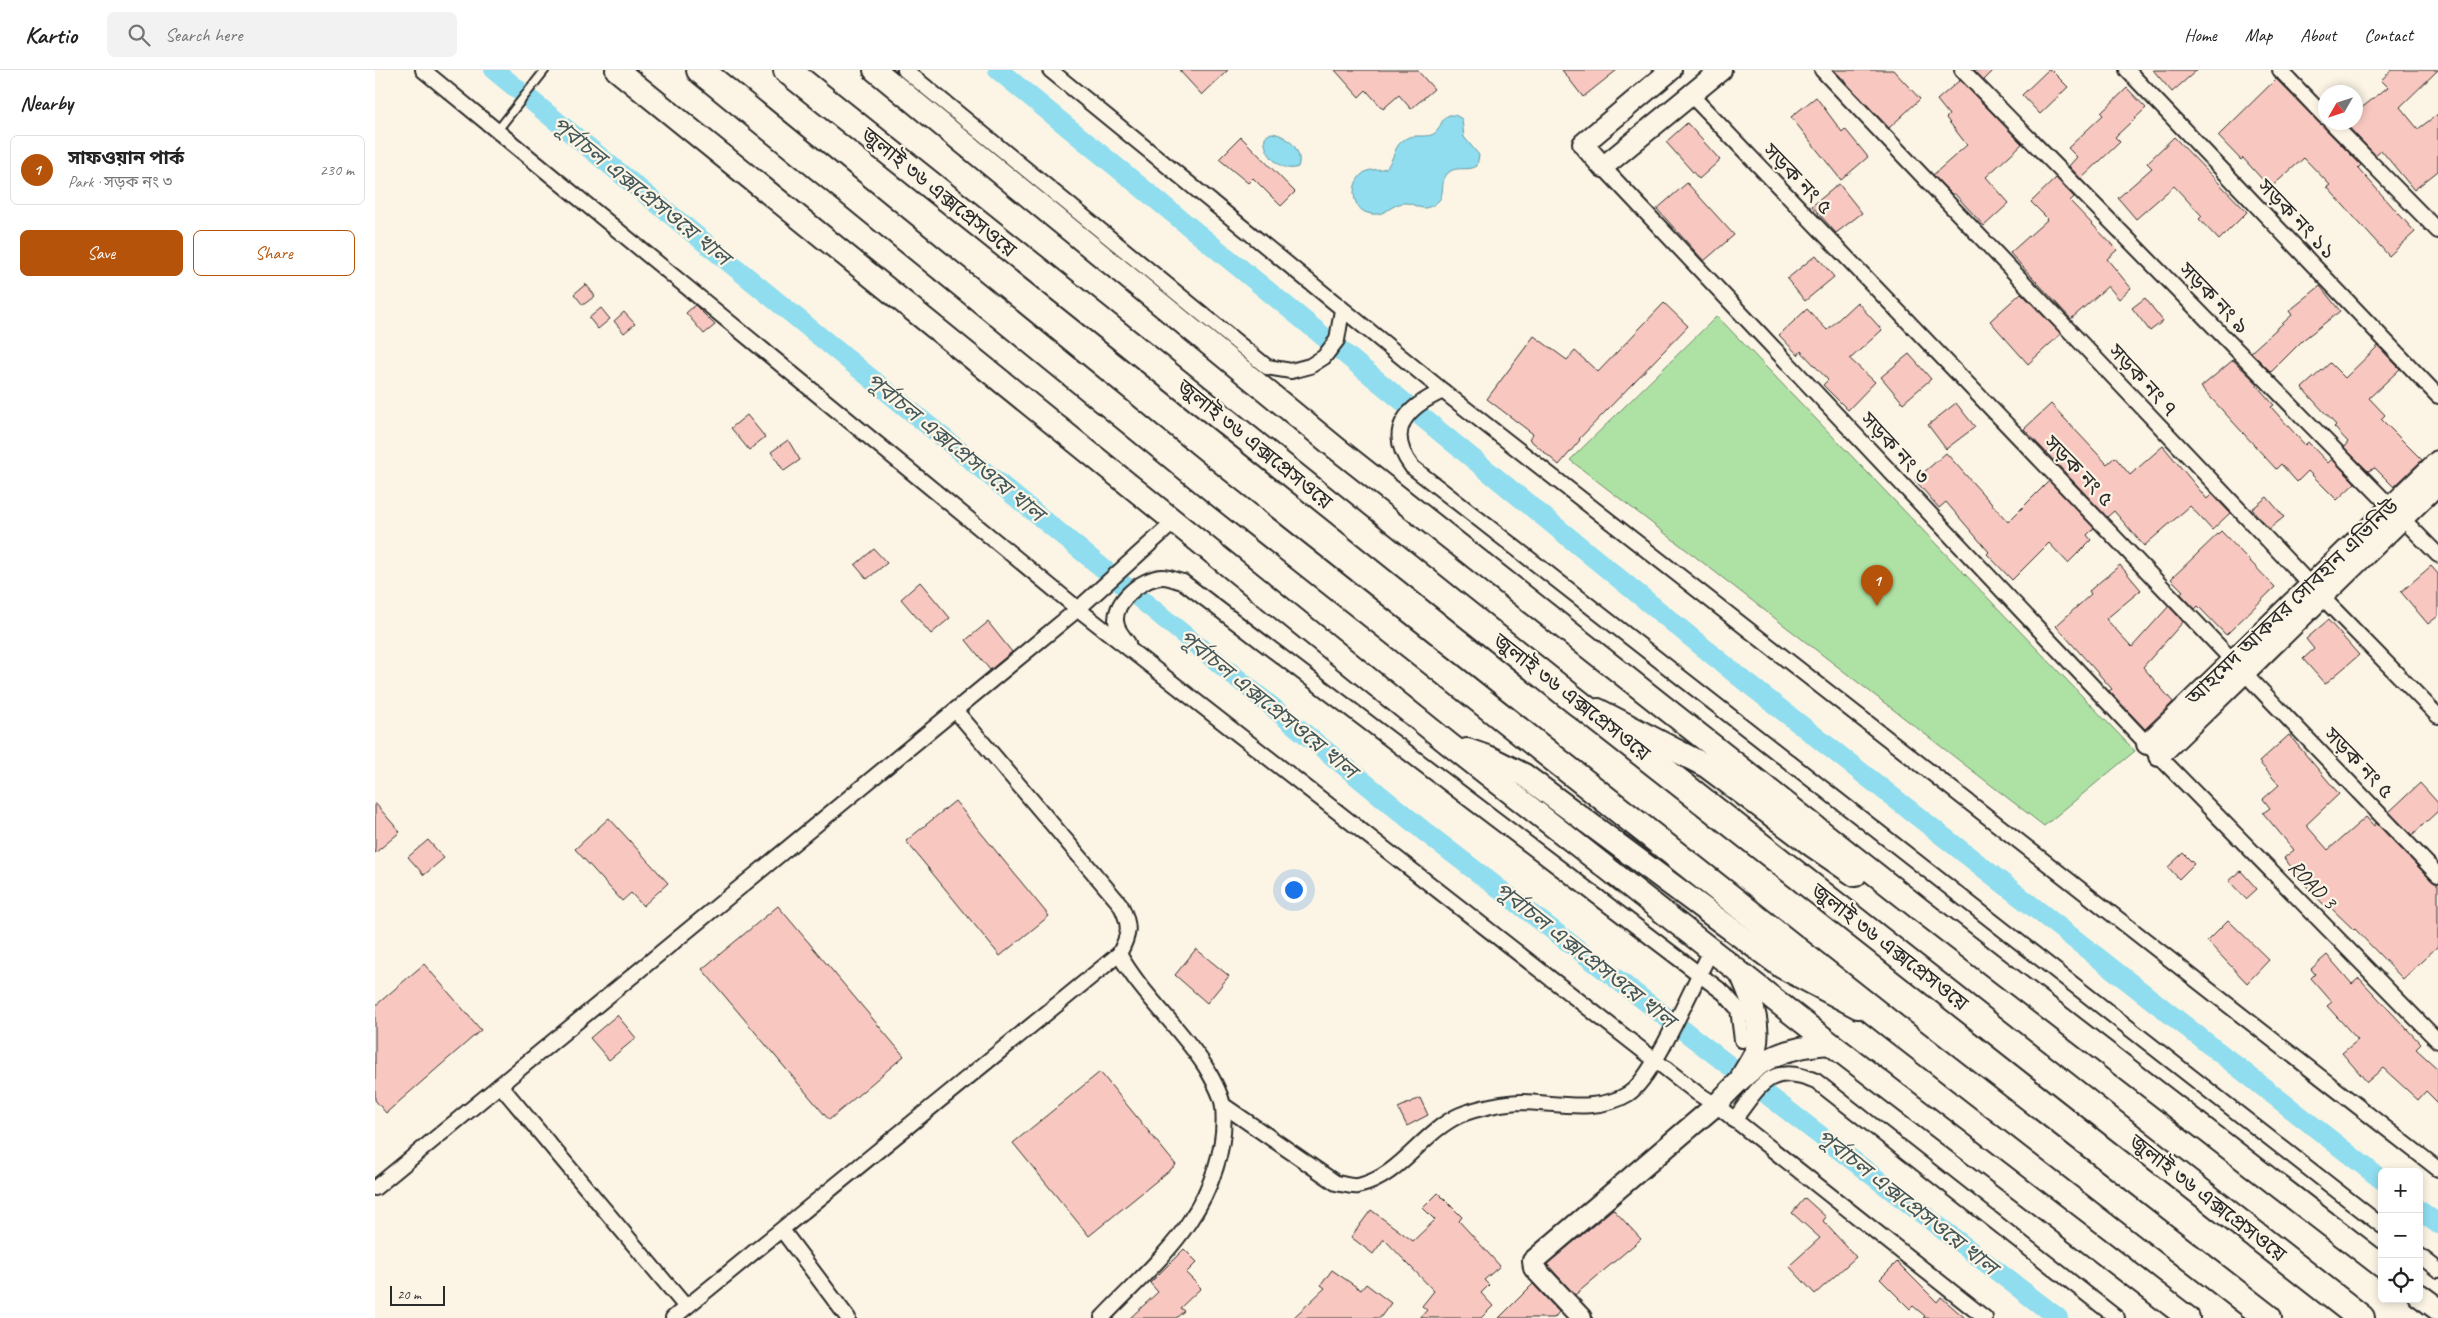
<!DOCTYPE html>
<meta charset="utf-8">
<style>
body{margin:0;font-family:Caveat,"Noto Sans Bengali",sans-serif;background:#f2f2f2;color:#222}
.controls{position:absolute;right:15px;bottom:15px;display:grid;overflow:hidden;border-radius:8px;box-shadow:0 2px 8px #0003}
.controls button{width:45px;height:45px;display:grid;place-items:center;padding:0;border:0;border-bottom:1px solid #e0e0e0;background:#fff;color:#222;font:25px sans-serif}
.compass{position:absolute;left:1943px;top:15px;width:45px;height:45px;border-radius:50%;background:#fff;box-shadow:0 2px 8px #0003;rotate:231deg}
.scale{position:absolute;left:15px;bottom:12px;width:55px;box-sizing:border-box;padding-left:5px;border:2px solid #2b2b2b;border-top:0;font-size:14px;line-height:18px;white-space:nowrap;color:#2b2b2b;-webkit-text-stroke:4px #fcf5e5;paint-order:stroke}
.you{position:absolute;left:918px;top:819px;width:18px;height:18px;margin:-12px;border:4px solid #fff;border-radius:50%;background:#1a73e8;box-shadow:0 0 0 8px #1a73e833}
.badge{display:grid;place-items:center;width:32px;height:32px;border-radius:50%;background:#b45309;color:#fff;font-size:16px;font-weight:700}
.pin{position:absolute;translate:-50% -41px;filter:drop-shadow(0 1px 2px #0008)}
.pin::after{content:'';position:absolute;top:26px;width:18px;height:15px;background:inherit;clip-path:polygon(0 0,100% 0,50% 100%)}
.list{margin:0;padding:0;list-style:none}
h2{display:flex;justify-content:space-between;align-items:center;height:65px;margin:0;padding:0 20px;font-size:21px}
h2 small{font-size:16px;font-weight:400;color:#767676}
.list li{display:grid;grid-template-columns:32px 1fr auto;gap:15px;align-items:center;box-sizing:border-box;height:70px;margin:0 10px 10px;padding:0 10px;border:1px solid #e0e0e0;border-radius:8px}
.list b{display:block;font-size:19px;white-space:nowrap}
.list p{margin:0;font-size:16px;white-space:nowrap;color:#767676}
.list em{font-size:16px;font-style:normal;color:#767676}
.actions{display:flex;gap:10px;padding:15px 20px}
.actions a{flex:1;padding:11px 0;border:1px solid #b45309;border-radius:8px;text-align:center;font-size:18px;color:#b45309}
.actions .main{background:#b45309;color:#fff}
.icon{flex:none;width:28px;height:28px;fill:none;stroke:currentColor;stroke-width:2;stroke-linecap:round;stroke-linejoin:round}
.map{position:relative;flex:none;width:2063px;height:1248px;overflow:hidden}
header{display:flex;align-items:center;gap:30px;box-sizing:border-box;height:70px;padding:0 25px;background:#fff;border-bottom:1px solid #e0e0e0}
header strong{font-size:24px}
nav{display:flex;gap:28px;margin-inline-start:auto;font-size:18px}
.search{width:350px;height:45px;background:#f2f2f2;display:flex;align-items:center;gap:12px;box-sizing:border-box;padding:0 18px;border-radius:8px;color:#767676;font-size:19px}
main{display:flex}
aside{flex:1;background:#fff}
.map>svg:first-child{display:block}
.green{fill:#aee2a4;stroke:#6c8668}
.water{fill:#8fddee;stroke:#6796a0}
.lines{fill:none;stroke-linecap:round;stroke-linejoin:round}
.canal{stroke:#8fddee;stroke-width:20}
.building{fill:#f8c8c0;stroke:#2b2b2b}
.lane-casing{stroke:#2b2b2b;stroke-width:11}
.street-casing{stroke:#2b2b2b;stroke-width:18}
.secondary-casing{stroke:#2b2b2b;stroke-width:24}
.primary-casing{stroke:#2b2b2b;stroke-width:26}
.highway-casing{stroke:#2b2b2b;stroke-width:30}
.lane{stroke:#fcf5e5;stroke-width:7}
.street{stroke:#fcf5e5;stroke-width:14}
.secondary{stroke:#fcf5e5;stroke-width:20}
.primary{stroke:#fcf5e5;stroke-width:22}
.highway{stroke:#fcf5e5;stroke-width:26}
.labels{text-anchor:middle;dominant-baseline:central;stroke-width:4.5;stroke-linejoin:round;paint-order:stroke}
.street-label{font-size:21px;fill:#2b2b2b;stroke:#fcf5e5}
.water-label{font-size:22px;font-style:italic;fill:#44585c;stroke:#fcf5e5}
</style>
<header>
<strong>Kartio</strong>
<div class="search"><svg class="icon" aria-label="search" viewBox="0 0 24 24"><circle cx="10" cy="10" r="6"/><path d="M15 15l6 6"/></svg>Search here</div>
<nav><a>Home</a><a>Map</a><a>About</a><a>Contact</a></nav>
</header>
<main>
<aside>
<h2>Nearby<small></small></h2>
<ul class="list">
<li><span class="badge">1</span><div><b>সাফওয়ান পার্ক</b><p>Park · সড়ক নং ৩</p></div><em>230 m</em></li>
</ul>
<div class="actions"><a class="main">Save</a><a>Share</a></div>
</aside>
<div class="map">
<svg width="2063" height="1248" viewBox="0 0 2063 1248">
<rect width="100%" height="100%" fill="#fcf5e5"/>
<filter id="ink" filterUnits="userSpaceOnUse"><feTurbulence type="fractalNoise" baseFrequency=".02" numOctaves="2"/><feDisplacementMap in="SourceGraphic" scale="10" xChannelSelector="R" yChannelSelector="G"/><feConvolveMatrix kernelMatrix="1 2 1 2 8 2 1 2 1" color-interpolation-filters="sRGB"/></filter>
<g filter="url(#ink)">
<polygon class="green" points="1342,246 1760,681 1669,756 1195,390"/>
<g class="water">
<path d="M1074,45H1080L1087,49L1089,67L1104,85L1102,96C1093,102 1081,95 1073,103C1062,114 1075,129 1054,137C1044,141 1038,132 1029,133C1016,134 1011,146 997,144C975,142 973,110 992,101C998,99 1005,100 1011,98C1020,89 1018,76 1030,69C1039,63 1053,69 1060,63C1067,57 1065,49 1074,45Z"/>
<path d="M896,63C912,64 929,81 923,97C907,104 887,83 890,67Z"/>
</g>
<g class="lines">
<g class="canal">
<polyline points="119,0 1050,762 1683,1248"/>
<polyline points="623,0 1362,605 2007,1110"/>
<polyline points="2044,1140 2063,1154"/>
</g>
</g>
<g class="building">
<polygon points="804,0 853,0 827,25"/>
<polygon points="960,0 1042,0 1059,19 1036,39 1024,25 1008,39 991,20 984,27"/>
<polygon points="1187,0 1242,0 1208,27"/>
<polygon points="1459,0 1518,0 1545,29 1514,58"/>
<polygon points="1599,0 1619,0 1609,10"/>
<polygon points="1673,0 1676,0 1693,17 1665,44 1647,25"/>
<polygon points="1778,0 1822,0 1797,22"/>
<polygon points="2017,0 2063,0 2025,37 2043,59 2063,44 2063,101 2039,120 2006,80 2000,85 1969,52 1980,52 1980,43 2013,17 2006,10"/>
<polygon points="1901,9 1986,95 1983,98 2040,162 2014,186 1952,117 1955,115 1929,88 1895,118 1868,88 1866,90 1843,66"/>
<polygon points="1585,10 1647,74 1611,107 1634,133 1609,156 1579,123 1578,125 1558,105 1592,75 1571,48 1574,45 1562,30"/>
<polygon points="1752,18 1771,38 1740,67 1745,72 1706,109 1694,96 1702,87 1693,78 1728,45 1726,43"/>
<polygon points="1441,27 1467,62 1470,59 1493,87 1466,110 1416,47"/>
<polygon points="1312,53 1345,90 1324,109 1291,72"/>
<polygon points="866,67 920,122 906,136 878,108 873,113 844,89"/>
<polygon points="1799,67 1872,142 1844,170 1824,149 1827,146 1799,116 1761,149 1743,128 1777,98 1772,93"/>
<polygon points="1681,108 1699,127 1695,131 1742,180 1732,189 1756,218 1744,229 1733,216 1696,249 1635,183 1673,149 1656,132"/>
<polygon points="1312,113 1359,165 1329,191 1282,139"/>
<polygon points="1464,114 1487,143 1461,163 1437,136"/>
<polygon points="1441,185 1459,207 1430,231 1412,209"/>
<polygon points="211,214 220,226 208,235 199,224"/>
<polygon points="1945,216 1965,241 1928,270 1896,302 1876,282 1917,245 1914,241"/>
<polygon points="1646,223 1686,264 1653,294 1615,251"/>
<polygon points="1770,228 1788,251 1775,261 1757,238"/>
<polygon points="1482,232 1507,260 1475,289 1500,312 1473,340 1448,315 1453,310 1426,281 1423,285 1404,265 1432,239 1452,260"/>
<polygon points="1289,233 1313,256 1204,369 1205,370 1184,395 1154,369 1158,364 1112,329 1159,266 1192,290 1200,281 1223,302"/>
<polygon points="320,235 340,255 329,264 311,243"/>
<polygon points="226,238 235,249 223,259 214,248"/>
<polygon points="249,242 260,254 249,263 239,251"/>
<polygon points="2003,276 2025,299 1994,328 2010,345 2006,349 2047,390 2019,417 2000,398 1993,401 1969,377 1973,372 1959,357 1961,355 1927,318 1955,293 1970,308"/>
<polygon points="1534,284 1556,309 1528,333 1506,307"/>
<polygon points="1858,290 1883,314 1882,316 1899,335 1896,337 1930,375 1933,372 1953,393 1957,389 1980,413 1962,430 1933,401 1922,412 1906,394 1901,399 1826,317"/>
<polygon points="1581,333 1600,357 1571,379 1553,355"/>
<polygon points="1676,334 1732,394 1740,387 1755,405 1788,376 1832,429 1837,424 1855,443 1837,460 1815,436 1769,476 1739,441 1732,447 1649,359"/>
<polygon points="372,345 390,367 374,380 356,358"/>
<polygon points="413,370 425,390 409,401 396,382"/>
<polygon points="1571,383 1633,452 1674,411 1719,458 1712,465 1716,470 1693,493 1674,473 1637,510 1612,484 1614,482 1571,432 1564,438 1540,410"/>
<polygon points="1892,427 1909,447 1894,459 1877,439"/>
<polygon points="1846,461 1900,517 1851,565 1823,536 1820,539 1805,523 1808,521 1796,509"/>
<polygon points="499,479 512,493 492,509 480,495"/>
<polygon points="1745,495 1766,520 1731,549 1757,577 1794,536 1808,552 1768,597 1798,632 1770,659 1734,621 1737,619 1681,556 1716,524 1714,521"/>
<polygon points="2056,496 2063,504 2063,546 2053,554 2026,522"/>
<polygon points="545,512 575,548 556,564 526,529"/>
<polygon points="1953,550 1984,585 1950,614 1928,589 1939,579 1931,569"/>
<polygon points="613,552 637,582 615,600 591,570"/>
<polygon points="1914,665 1964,724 1931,755 1953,780 1991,747 1999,756 2001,753 2057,811 2063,815 2063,876 2028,909 1980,859 1979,860 1953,835 1951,837 1933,818 1909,788 1919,780 1888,743 1895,738 1888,729 1904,715 1884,692"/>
<polygon points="2045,713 2063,733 2063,741 2037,765 2014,742"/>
<polygon points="580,731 674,846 625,886 531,771"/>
<polygon points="0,733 25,762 0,783"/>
<polygon points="234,748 293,813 268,836 256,823 247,831 200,779"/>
<polygon points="53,770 69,788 49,805 33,787"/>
<polygon points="1808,783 1819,794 1804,809 1793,797"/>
<polygon points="1866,801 1882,819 1871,829 1854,811"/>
<polygon points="403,836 529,986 454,1050 327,899"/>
<polygon points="1853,850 1894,890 1872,913 1832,871"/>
<polygon points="821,879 854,906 832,933 800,905"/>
<polygon points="1952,885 1977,914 1984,908 2046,974 2041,979 2063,999 2063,1033 2051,1021 2043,1030 2008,998 1992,1012 1967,983 1983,970 1952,936 1957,932 1936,908 1940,904 1936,899"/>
<polygon points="49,894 106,960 11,1043 0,1030 0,936"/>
<polygon points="242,945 261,968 234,990 215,968"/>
<polygon points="725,1002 801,1095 714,1166 638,1073"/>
<polygon points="1045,1028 1053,1045 1032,1056 1023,1038"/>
<polygon points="1063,1123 1087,1147 1084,1151 1125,1196 1109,1210 1114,1215 1106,1223 1118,1236 1106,1248 1045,1248 1052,1240 1047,1236 1059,1221 1009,1169 998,1184 976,1167 996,1140 1038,1171 1060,1150 1048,1138"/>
<polygon points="1430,1128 1451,1147 1448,1151 1481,1187 1440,1224 1414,1196 1445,1168 1417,1143"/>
<polygon points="1238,1139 1266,1169 1200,1225 1172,1194"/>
<polygon points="809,1179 822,1192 811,1203 826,1218 805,1238 809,1241 801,1248 755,1248 783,1222 775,1213"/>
<polygon points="1522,1192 1562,1232 1566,1227 1590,1248 1548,1248 1550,1246 1538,1236 1535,1239 1505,1209"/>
<polygon points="957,1200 986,1220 991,1214 1016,1233 1005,1248 918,1248 950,1218 946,1215"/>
<polygon points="1158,1214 1184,1242 1179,1248 1124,1248"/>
</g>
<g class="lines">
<defs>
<polyline id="lane" points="122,61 170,0"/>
<g id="street">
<polyline points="48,0 703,539 1322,1023 1341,1035 1610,1248"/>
<polyline points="530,0 892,297 916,301 935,296 949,287 962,270 967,240"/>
<polyline points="675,0 1068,321 2063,1099"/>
<polyline points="1447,0 1947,527 2063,646"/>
<polyline points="1587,0 2063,485"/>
<polyline points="1752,0 2063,326"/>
<polyline points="1905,0 1950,47"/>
<polyline points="1316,25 2063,805"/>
<polyline points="1956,52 2063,161"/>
<polyline points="1228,97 1772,674 2063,971"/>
<path d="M1068,321C1032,337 1009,360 1037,397L2007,1156"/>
<path d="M753,573C749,568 744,562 742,556C735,533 768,507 788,507C794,507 802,511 808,512L1349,923L1363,939L1367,970"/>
<polyline points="125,1015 311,1237"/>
<path d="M848,1035L961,1113C968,1114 977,1117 983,1116C1025,1107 1047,1062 1085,1045C1102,1038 1130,1032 1148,1032C1181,1033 1223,1043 1253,1024C1279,1008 1319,912 1336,881"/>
<path d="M1359,1050C1384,1017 1395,991 1441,1011L1742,1248"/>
<polyline points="0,1118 703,539 799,452"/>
<polyline points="407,1160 473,1248"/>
<polyline points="2044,1185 2063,1200"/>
<path d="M298,1248L744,884C755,864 756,855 745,834L580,640"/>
<path d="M727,1248C754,1219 793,1185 814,1152C836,1120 852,1077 848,1037C847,1025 836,1006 830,996C804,956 767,925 744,884"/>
</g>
<g id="secondary">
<polyline points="1296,0 1208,74 1228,97 1346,0"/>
<polyline points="1772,674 2063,391"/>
<polyline points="1784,686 2063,414"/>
<path d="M1365,903C1375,926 1387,952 1381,978C1379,987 1371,997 1367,1005"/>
<path d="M1206,1248L1159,1198L1158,1191L1341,1035C1378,995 1399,977 1456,974"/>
</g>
<g id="primary">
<polyline points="242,0 1074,674 1456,974 1813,1248"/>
<polyline points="500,0 961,378 1547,841 2007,1196"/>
<polyline points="1223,640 1331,696 1438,776 1480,805"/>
<polyline points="1092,680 1115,688 1149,705 1407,897 1483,937"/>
<polyline points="2044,1225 2063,1239"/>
</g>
<g id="highway">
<polyline points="325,0 841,421 1511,951 1893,1248"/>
<polyline points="412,0 1193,625 1986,1248"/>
</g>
</defs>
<use href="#lane" class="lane-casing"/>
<use href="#street" class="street-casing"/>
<use href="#secondary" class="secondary-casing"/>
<use href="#primary" class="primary-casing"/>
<use href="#highway" class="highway-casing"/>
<use href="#lane" class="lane"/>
<use href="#street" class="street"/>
<use href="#secondary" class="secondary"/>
<use href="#primary" class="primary"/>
<use href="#highway" class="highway"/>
</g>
</g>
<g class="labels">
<g class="street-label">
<text transform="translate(1423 109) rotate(46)">সড়ক নং ৫</text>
<text transform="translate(564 122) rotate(39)">জুলাই ৩৬ এক্সপ্রেসওয়ে</text>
<text transform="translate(1922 149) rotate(46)">সড়ক নং ১১</text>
<text transform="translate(1839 228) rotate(46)">সড়ক নং ৯</text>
<text transform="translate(1768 310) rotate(47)">সড়ক নং ৭</text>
<text transform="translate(880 374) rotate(39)">জুলাই ৩৬ এক্সপ্রেসওয়ে</text>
<text transform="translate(1520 378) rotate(47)">সড়ক নং ৩</text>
<text transform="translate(1704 401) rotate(46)">সড়ক নং ৫</text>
<text transform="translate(1917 532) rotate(-44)">আহমেদ আকবর সোবহান এভিনিউ</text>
<text transform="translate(1197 627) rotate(38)">জুলাই ৩৬ এক্সপ্রেসওয়ে</text>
<text transform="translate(1984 693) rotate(46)">সড়ক নং ৫</text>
<text transform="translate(1938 814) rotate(46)">ROAD 3</text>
<text transform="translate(1515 877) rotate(38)">জুলাই ৩৬ এক্সপ্রেসওয়ে</text>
<text transform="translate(1833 1128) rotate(38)">জুলাই ৩৬ এক্সপ্রেসওয়ে</text>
</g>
<g class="water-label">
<text transform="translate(266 121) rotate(39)">পূর্বাচল এক্সপ্রেসওয়ে খাল</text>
<text transform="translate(580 377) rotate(39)">পূর্বাচল এক্সপ্রেসওয়ে খাল</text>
<text transform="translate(893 634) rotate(39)">পূর্বাচল এক্সপ্রেসওয়ে খাল</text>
<text transform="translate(1210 885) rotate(38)">পূর্বাচল এক্সপ্রেসওয়ে খাল</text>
<text transform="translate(1532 1132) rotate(38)">পূর্বাচল এক্সপ্রেসওয়ে খাল</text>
</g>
</g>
</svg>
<div class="controls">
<button>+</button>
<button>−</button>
<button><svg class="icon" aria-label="locate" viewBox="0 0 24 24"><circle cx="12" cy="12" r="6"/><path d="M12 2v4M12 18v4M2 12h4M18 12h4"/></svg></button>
</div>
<svg class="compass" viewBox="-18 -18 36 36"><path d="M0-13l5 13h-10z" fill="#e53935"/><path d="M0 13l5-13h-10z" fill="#767676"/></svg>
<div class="scale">20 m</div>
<div class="you"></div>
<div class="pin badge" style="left:1502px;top:536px">1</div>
</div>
</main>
